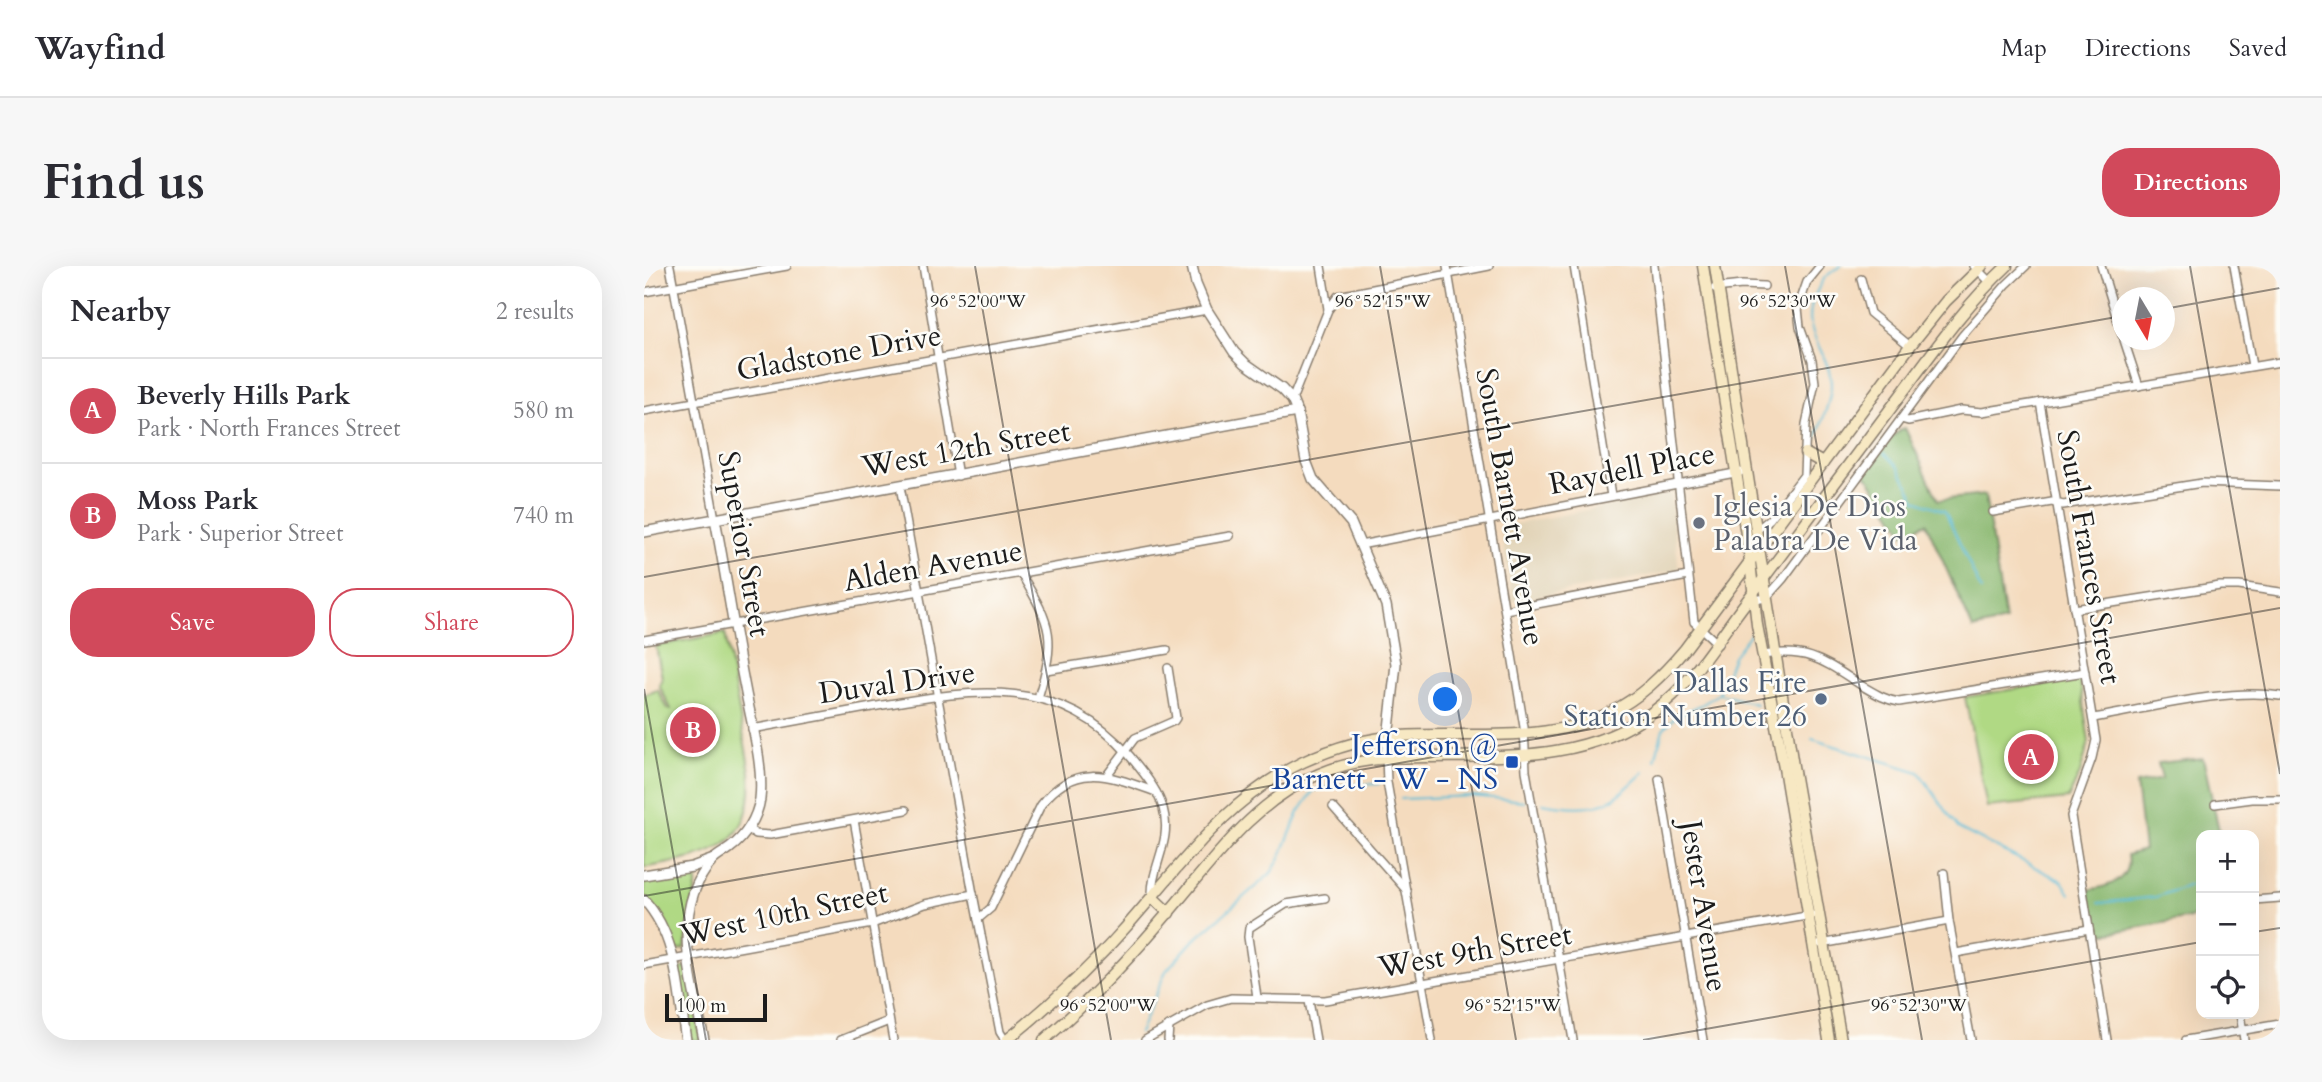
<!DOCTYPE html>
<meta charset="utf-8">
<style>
body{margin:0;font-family:Cardo,serif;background:#f7f7f7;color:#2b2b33}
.controls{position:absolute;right:21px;bottom:21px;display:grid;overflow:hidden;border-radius:14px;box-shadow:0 7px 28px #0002}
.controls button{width:63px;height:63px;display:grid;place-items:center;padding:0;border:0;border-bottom:2px solid #e1e1e2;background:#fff;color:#2b2b33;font:35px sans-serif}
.compass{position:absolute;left:1468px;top:21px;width:63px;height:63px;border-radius:50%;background:#fff;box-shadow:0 7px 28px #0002;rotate:170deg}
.scale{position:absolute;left:21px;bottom:18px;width:102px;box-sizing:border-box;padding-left:7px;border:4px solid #1c1c1c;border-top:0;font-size:19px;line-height:24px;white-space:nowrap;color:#1c1c1c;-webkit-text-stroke:5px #fdfcf7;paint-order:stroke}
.you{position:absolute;left:802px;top:434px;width:24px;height:24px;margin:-18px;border:5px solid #fff;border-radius:50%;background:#1a73e8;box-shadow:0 0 0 10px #1a73e833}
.badge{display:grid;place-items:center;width:46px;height:46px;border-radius:50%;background:#d1495b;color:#fff;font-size:23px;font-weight:700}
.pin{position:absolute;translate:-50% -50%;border:4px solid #fff;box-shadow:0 2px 7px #0006}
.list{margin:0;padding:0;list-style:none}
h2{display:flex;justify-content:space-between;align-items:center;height:91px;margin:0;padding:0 28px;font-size:30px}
h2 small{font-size:23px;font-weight:400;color:#7c7c81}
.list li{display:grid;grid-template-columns:46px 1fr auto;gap:21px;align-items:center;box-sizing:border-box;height:105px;padding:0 28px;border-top:2px solid #e1e1e2}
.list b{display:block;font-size:26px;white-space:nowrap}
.list p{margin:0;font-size:23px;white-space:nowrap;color:#7c7c81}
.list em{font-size:23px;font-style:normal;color:#7c7c81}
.actions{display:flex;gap:14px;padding:21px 28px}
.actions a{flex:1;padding:16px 0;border:2px solid #d1495b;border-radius:28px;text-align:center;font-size:24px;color:#d1495b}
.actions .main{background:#d1495b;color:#fff}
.icon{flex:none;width:38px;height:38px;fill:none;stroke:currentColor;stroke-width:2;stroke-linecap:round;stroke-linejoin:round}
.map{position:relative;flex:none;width:1636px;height:774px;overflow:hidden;border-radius:28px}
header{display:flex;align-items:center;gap:42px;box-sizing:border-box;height:98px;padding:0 35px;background:#fff;border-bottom:2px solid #e1e1e2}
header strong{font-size:33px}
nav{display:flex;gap:38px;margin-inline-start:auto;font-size:24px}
.intro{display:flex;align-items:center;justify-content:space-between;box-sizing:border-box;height:168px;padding:0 42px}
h1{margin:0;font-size:49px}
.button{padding:18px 32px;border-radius:28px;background:#d1495b;color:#fff;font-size:24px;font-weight:700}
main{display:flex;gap:42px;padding:0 42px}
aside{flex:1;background:#fff;border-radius:28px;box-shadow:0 7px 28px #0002}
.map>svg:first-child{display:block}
.built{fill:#e0d1b4}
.green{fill:#b0d984;stroke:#667a50;stroke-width:2}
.forest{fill:#8cb972;stroke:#546a47;stroke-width:2}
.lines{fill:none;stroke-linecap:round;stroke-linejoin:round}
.stream{stroke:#58bbd6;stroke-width:2}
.minor-casing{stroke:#887c6d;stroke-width:10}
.tertiary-casing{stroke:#887c6d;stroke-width:12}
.secondary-casing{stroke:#887c6d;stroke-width:13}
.minor{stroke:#fff;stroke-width:7}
.tertiary{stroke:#fff;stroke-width:9}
.secondary{stroke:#f7e8c3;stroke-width:10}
.ticks{fill:none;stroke:#1c1c1c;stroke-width:2;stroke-opacity:0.45}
.worship-dot{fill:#6b7280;stroke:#fdfcf7;stroke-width:2.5}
.service-dot{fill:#5c6f8a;stroke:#fdfcf7;stroke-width:2.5}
.transit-dot{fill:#1a4fb4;stroke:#fdfcf7;stroke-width:2.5}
.labels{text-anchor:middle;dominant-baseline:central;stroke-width:5;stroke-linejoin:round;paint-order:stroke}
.street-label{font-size:30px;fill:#1c1c1c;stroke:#fdfcf7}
.worship-label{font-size:30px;fill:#5b616d;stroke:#fdfcf7;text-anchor:start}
.service-label{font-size:30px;fill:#4e5e75;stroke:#fdfcf7;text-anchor:end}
.transit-label{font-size:30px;fill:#164399;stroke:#fdfcf7;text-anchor:end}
.ticks-label{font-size:18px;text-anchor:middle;fill:#1c1c1c;stroke:#fdfcf7;stroke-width:5;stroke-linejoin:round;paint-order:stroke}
</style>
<header>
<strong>Wayfind</strong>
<nav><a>Map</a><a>Directions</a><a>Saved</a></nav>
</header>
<div class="intro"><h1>Find us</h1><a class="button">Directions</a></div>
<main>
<aside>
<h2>Nearby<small>2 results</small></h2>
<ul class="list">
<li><span class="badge">A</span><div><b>Beverly Hills Park</b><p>Park · North Frances Street</p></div><em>580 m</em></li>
<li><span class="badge">B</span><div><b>Moss Park</b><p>Park · Superior Street</p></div><em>740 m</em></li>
</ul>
<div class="actions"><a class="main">Save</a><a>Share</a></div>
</aside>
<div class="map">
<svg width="1636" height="774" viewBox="0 0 1636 774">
<rect width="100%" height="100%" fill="#fdfcf7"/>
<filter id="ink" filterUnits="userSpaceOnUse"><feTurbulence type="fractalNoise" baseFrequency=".0143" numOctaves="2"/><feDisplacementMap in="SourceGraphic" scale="14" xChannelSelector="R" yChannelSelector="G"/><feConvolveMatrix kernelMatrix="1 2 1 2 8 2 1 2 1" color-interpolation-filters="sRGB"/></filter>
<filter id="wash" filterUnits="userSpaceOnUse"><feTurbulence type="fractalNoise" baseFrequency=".00686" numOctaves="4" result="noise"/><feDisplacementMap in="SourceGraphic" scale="28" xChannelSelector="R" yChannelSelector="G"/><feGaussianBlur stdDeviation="1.57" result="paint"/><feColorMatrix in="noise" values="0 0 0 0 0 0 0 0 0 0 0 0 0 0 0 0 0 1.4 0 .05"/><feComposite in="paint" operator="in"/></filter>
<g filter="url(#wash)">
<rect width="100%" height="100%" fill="#f4dbbe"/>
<polygon class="built" points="1026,228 1035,304 869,335 856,261"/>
<g class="green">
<path d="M81,367L106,506C111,585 63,590 0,602V429L14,424L24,443H27L15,419L18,412L12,380Z"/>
<polygon points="1433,413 1436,415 1445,476 1436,507 1424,533 1343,541 1321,431"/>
<polygon points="48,605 51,607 53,615 41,683 30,685 22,659 0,630 0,614"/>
<polygon points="44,701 57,774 46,774 33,703"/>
</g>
<g class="forest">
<path d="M1261,162L1294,234L1341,229L1361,355L1329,363L1282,257L1261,268L1222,208C1233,193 1244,169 1261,162Z"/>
<path d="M1559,492L1576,569H1557V646L1546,652L1453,669L1444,624C1464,621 1488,614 1483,589L1500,584L1492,518L1518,513L1514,497Z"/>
</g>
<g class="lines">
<g class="stream">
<path d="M1172,173C1177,157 1186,138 1187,121C1188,87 1155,68 1170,32C1178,13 1180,10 1197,0"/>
<polyline points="1240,187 1255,202 1272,234 1301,245 1337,324"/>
<polyline points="1076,428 1112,438"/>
<polyline points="1168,473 1275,506 1314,562 1418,615 1426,628"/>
<polyline points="1011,494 1019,463 1032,450 1057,439 1075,428 1089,390 1107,367"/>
<polyline points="757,533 828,530 881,535"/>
<path d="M899,537C920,541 951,545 970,532C981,525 990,515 1000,506"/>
<polyline points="1455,637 1512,631 1557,615"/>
<polyline points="495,767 522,705 548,676 627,607 636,592 655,546 670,524 699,519 735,518"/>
</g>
</g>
</g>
<g filter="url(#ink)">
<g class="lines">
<defs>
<g id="minor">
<polyline points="26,0 71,253"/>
<polyline points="279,0 314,210"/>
<polyline points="677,0 684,43"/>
<polyline points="803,0 880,461 882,505 929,774"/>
<polyline points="930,0 967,230"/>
<polyline points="1010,0 1050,356 1074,378"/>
<polyline points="1330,0 1346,16"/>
<polyline points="1457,0 1478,69"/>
<polyline points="1590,0 1608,100"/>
<polyline points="1217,13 1226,47 1266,80"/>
<polyline points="1071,22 1098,19 1120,20"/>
<polyline points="0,26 143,0"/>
<polyline points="1480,74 1495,120"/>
<polyline points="648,134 684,44 694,30 845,0"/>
<polyline points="1396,136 1452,474 1448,492 1427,550 1463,774"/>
<polyline points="0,145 563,44"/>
<polyline points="1257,153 1264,155 1317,144 1338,146 1636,96"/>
<polyline points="256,220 329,628 356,766 361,774"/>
<polyline points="1349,246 1408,236 1419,239 1558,217 1636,220"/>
<polyline points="1113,264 1126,253 1160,209 1162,158 1171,117 1168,94 1156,61 1154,42 1163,16 1176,0"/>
<polyline points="716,279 1096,206"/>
<path d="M377,308C409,361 412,372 394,432"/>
<polyline points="1111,334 1122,332 1139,313 1318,70 1362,19 1382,0"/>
<polyline points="1430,343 1576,320 1595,320 1636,326"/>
<polyline points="861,344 1044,310"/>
<polyline points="0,374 586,270"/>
<path d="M1119,389C1166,381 1182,397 1220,421C1232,428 1242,434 1255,436L1441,406"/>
<polyline points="402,404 523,384"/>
<path d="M1449,452C1502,443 1585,421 1636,430"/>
<path d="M108,463C152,455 195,447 239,439C331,423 416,410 485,489C498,505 513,522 519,542C529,576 507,599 508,630"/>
<polyline points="742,491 743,516 788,774"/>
<polyline points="463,509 491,472 530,455 532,452 524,402"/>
<polyline points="1015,513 1059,774"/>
<polyline points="1571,538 1608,533 1636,533"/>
<polyline points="689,541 763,625"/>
<polyline points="210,554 249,774"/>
<polyline points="104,563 112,568 126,569 262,544"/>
<polyline points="1300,607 1305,655 1327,774"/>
<polyline points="1610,634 1636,632"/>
<path d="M334,653L347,642L397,539C431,494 467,510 512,526"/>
<polyline points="1177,678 1305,655"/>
<polyline points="1312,687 1445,663"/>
<polyline points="0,699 228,658 281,638 329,628"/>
<polyline points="613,731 604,671 605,662 642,638 681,632"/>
<polyline points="665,735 672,774"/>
<polyline points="1596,748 1600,774"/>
<polyline points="197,774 245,755"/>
<polyline points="501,774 563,739 587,732 681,734 1168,649"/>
<polyline points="524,774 525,760"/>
<polyline points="1542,774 1636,758"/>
</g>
<g id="tertiary">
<polyline points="548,0 552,18 563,44 590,86 601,97 638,123 648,134 653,146 662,195 669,213 707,257 742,339 752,398 742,491"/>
<polyline points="0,266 653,146"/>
<polyline points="0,609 48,601 70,593"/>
<path d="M0,634C34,671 34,726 42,774"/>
<path d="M60,774C49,717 24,644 69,594C74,589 81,586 86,582C102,570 113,552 116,533C120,500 107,455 101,422C90,366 82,309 71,253"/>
</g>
<g id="secondary">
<polyline points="1059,0 1105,287 1113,359 1140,502 1185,774"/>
<polyline points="1071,0 1149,500 1197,774"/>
<polyline points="1161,187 1179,197"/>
<polyline points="508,631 525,647"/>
<path d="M363,774C405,740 446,702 482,661C536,600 583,532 659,496C689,482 722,472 756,470C825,466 900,478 965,447C996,432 1019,409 1041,383L1266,80L1302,35L1338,0"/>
<path d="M400,774C445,736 485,693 523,648C569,595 608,536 675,508C710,493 746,491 784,491C863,490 944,495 1010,445C1050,416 1072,375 1102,336C1150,271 1199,207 1247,142C1284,93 1318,42 1363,0"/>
</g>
</defs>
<use href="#minor" class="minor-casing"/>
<use href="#tertiary" class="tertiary-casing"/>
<use href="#secondary" class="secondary-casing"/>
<use href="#minor" class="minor"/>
<use href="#tertiary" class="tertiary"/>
<use href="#secondary" class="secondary"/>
</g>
</g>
<path class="ticks" d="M331,0L467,774M736,0L872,774M1141,0L1278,774M1546,0L1636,508M1520,43L1636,22M0,311L1478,50M0,423L62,774M0,630L1636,342M1610,666L1636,662M999,774L1557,676"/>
<circle class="worship-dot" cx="1055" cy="257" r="7"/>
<circle class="service-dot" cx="1177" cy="433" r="7"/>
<rect class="transit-dot" x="861" y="489" width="14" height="14" rx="3.5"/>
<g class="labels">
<g class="street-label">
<text transform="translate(195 87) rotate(-10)">Gladstone Drive</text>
<text transform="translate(322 183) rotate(-10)">West 12th Street</text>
<text transform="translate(988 203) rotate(-11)">Raydell Place</text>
<text transform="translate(866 241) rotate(80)">South Barnett Avenue</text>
<text transform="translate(100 278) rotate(80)">Superior Street</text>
<text transform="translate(1445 291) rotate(80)">South Frances Street</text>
<text transform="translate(289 300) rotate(-10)">Alden Avenue</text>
<text transform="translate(253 417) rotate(-8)">Duval Drive</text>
<text transform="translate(1060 640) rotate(81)">Jester Avenue</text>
<text transform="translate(140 648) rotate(-12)">West 10th Street</text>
<text transform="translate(831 685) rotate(-10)">West 9th Street</text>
</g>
<g class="worship-label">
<text x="1069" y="240">Iglesia De Dios<tspan x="1069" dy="34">Palabra De Vida</tspan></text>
</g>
<g class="service-label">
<text x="1163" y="416">Dallas Fire<tspan x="1163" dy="34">Station Number 26</tspan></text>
</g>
<g class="transit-label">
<text x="854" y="479">Jefferson @<tspan x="854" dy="34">Barnett - W - NS</tspan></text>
</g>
</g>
<g class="ticks-label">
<text x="334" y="41">96°52'00"W</text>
<text x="739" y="41">96°52'15"W</text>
<text x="1144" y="41">96°52'30"W</text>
<text x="464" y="745">96°52'00"W</text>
<text x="869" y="745">96°52'15"W</text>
<text x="1275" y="745">96°52'30"W</text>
</g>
</svg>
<div class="controls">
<button>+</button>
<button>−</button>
<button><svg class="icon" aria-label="locate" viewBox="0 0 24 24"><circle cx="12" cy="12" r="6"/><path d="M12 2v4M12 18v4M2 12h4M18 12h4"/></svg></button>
</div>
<svg class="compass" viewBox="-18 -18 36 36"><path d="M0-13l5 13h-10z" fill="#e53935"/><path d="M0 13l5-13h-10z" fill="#7c7c81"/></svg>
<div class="scale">100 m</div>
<div class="you"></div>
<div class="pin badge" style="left:1387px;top:491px">A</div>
<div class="pin badge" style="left:49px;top:464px">B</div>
</div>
</main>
